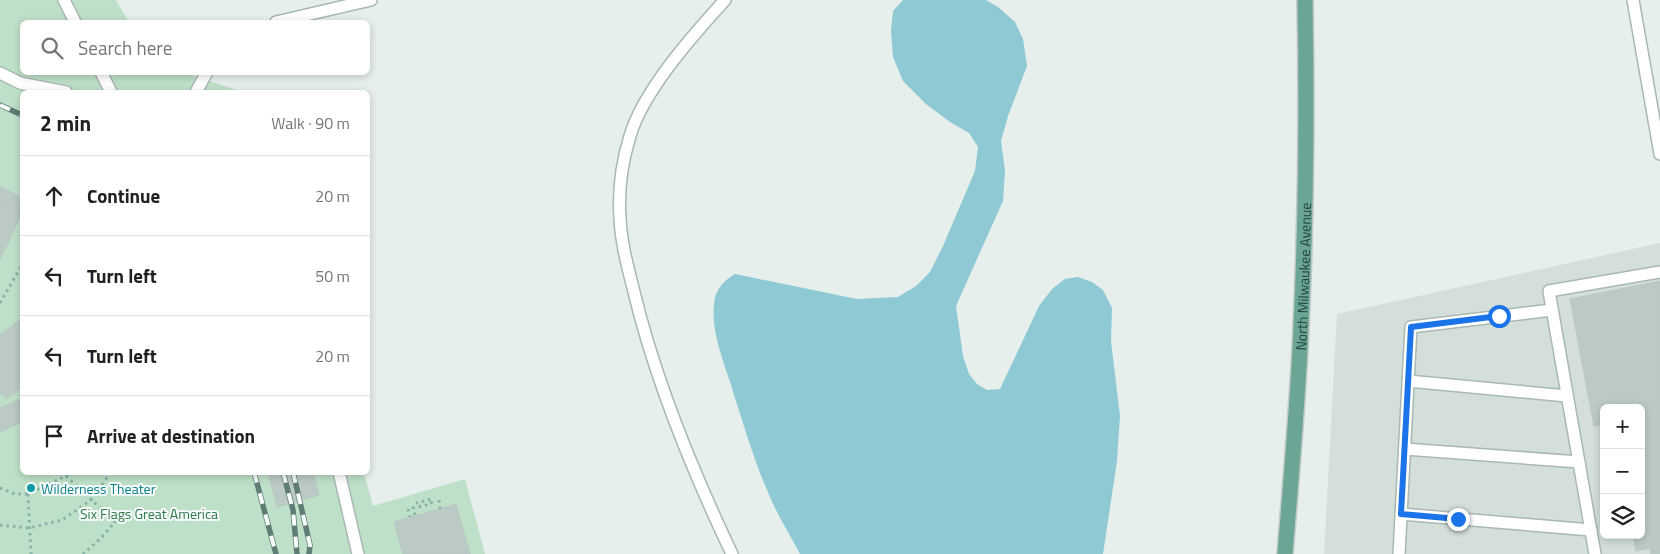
<!DOCTYPE html>
<meta charset="utf-8">
<style>
body{margin:0;font-family:"Titillium Web",sans-serif;background:#f6f6f6;color:#202124}
.controls{position:absolute;right:15px;bottom:15px;display:grid;overflow:hidden;border-radius:8px;box-shadow:0 2px 8px #0003}
.controls button{width:45px;height:45px;display:grid;place-items:center;padding:0;border:0;border-bottom:1px solid #e0e0e0;background:#fff;color:#202124;font:25px sans-serif}
.stop{position:absolute;width:15px;height:15px;margin:-11px;border:4px solid #1a73e8;border-radius:50%;background:#fff}
.stop.end{background:#1a73e8;border-color:#fff;box-shadow:0 1px 5px #0008}
.list{margin:0;padding:0;list-style:none}
h2{display:flex;justify-content:space-between;align-items:center;height:65px;margin:0;padding:0 20px;font-size:21px}
h2 small{font-size:16px;font-weight:400;color:#757577}
.list li{display:grid;grid-template-columns:32px 1fr auto;gap:15px;align-items:center;box-sizing:border-box;height:80px;padding:0 20px;border-top:1px solid #e0e0e0}
.list b{display:block;font-size:19px;white-space:nowrap}
.list em{font-size:16px;font-style:normal;color:#757577}
.icon{flex:none;width:28px;height:28px;fill:none;stroke:currentColor;stroke-width:2;stroke-linecap:round;stroke-linejoin:round}
.map{position:relative;flex:none;width:1660px;height:554px;overflow:hidden}
.search{position:absolute;background:#fff;box-shadow:0 2px 8px #0003;left:20px;top:20px;width:350px;height:55px;display:flex;align-items:center;gap:12px;box-sizing:border-box;padding:0 18px;border-radius:8px;color:#757577;font-size:19px}
.panel{position:absolute;background:#fff;box-shadow:0 2px 8px #0003;left:20px;top:90px;width:350px;height:385px;border-radius:8px}
.map>svg:first-child{display:block}
.built{fill:#d4dfda;fill-rule:evenodd}
.green{fill:#bfe0c8}
.water{fill:#8ec9d4}
.building{fill:#bbcac4;stroke:#b8c9c2}
.lines{fill:none;stroke-linecap:round;stroke-linejoin:round}
.service-casing{stroke:#a8b8b2;stroke-width:14}
.primary-casing{stroke:#c2cac8;stroke-width:18}
.path{stroke:#86b3a5;stroke-width:3;stroke-dasharray:2.5 4;stroke-linecap:butt}
.service{stroke:#fff;stroke-width:11}
.primary{stroke:#6aa596;stroke-width:15}
.rail-casing{stroke:#5f7d75;stroke-width:5.5}
.rail{stroke:#f7fbf9;stroke-width:4;stroke-dasharray:11;stroke-linecap:butt}
.route{stroke:#1a73e8;stroke-width:6}
.culture-dot{fill:#0f9aa8;stroke:#f7fbf9;stroke-width:2}
.labels{text-anchor:middle;dominant-baseline:central;stroke-width:4;stroke-linejoin:round;paint-order:stroke}
.street-label{font-size:14px;fill:#24423a;stroke:#f7fbf9}
.culture-label{font-size:14px;fill:#0d838f;stroke:#f7fbf9;text-anchor:start}
.park-label{font-size:14px;fill:#2d7a4b;stroke:#f7fbf9}
</style>
<div class="map">
<svg width="1660" height="554" viewBox="0 0 1660 554">
<rect width="100%" height="100%" fill="#e6efeb"/>
<path class="built" d="M1660,243V554H1324L1337,314ZM1604,408H1641V535H1604Z"/>
<polygon class="green" points="0,0 116,0 129,22 22,22 22,72 186,73 242,92 22,92 22,472 364,473 373,506 465,479 485,554 0,554"/>
<path class="water" d="M903,0H986L998,7L1015,22L1023,39L1027,66L1008,116L1001,141L1005,170L1003,201L956,306L963,356L969,374L977,384L987,390L1000,389L1039,306L1052,289L1065,279L1078,277L1092,282L1103,290L1112,308L1111,341L1120,416L1117,461L1103,554H800C790,535 778,516 770,497C754,461 743,423 731,385C723,360 711,331 714,304C715,290 723,281 735,274L857,299L898,297L916,286L930,272L943,246L975,171L978,147L969,133L950,122L926,104L903,81L893,57L891,30L893,11Z"/>
<g class="building">
<polygon points="0,186 22,198 22,213 0,201"/>
<polygon points="0,201 22,213 0,260"/>
<polygon points="1660,281 1660,554 1651,554 1650,548 1636,551 1633,535 1641,535 1641,408 1604,408 1604,424 1594,426 1570,299"/>
<polygon points="21,319 22,322 22,388 6,399 1,393 0,394 0,335"/>
<polygon points="22,398 22,422 0,432 0,408"/>
<polygon points="268,472 313,472 319,495 277,507"/>
<polygon points="456,504 470,554 403,554 394,522"/>
</g>
<g class="lines">
<defs>
<g id="service">
<polyline points="64,0 75,22"/>
<path d="M725,0C693,35 643,91 630,136C622,162 618,191 620,218C621,243 628,268 634,292C656,383 692,470 732,554"/>
<polyline points="1633,0 1660,154"/>
<polyline points="276,22 371,0"/>
<polyline points="101,72 111,92"/>
<polyline points="0,73 20,83 66,92"/>
<polyline points="196,92 207,72"/>
<polyline points="1408,381 1567,396"/>
<polyline points="1405,449 1579,462"/>
<polyline points="339,472 358,554"/>
<polyline points="1401,514 1591,530"/>
<polyline points="1399,554 1411,327 1552,310"/>
<polyline points="1595,554 1549,291 1660,272"/>
</g>
<g id="primary">
<path id="s1" d="M1285,554C1291,478 1298,402 1301,327C1306,218 1307,109 1305,0"/>
</g>
</defs>
<use href="#service" class="service-casing"/>
<use href="#primary" class="primary-casing"/>
<g class="path">
<polyline points="0,303 22,265"/>
<polyline points="66,476 115,522 101,538 83,554"/>
<polyline points="0,488 15,494 28,494 66,476 68,472"/>
<polyline points="28,494 31,554"/>
<polyline points="439,500 440,509"/>
<polyline points="408,509 410,517"/>
<polyline points="415,515 413,508 431,504 432,499 416,503"/>
<polyline points="0,525 29,528 62,520 91,500 111,472"/>
</g>
<use href="#service" class="service"/>
<use href="#primary" class="primary"/>
<defs>
<g id="rail">
<polyline points="0,105 22,115"/>
<polyline points="254,472 276,554"/>
<polyline points="283,472 293,510 297,554"/>
<polyline points="293,472 310,545 309,554"/>
</g>
</defs>
<use href="#rail" class="rail-casing"/>
<use href="#rail" class="rail"/>
</g>
<g class="lines">
<polyline class="route" points="1458,519 1401,514 1411,327 1499,316"/>
</g>
<circle class="culture-dot" cx="31" cy="488" r="5"/>
<g class="labels">
<g class="street-label">
<text stroke="none"><textPath href="#s1" startOffset="278">North Milwaukee Avenue</textPath></text>
</g>
<g class="culture-label">
<text x="41" y="488">Wilderness Theater</text>
</g>
<g class="park-label">
<text x="149" y="513">Six Flags Great America</text>
</g>
</g>
</svg>
<div class="controls">
<button>+</button>
<button>−</button>
<button><svg class="icon" aria-label="layers" viewBox="0 0 24 24"><path d="M12 4l9 5-9 5-9-5zM3 14l9 5 9-5"/></svg></button>
</div>
<div class="stop" style="left:1499px;top:316px"></div>
<div class="stop end" style="left:1458px;top:519px"></div>
<div class="search"><svg class="icon" aria-label="search" viewBox="0 0 24 24"><circle cx="10" cy="10" r="6"/><path d="M15 15l6 6"/></svg>Search here</div>
<section class="panel">
<h2>2 min<small>Walk · 90 m</small></h2>
<ul class="list">
<li><svg class="icon" aria-label="ahead" viewBox="0 0 24 24"><path d="M12 20V5M6 11l6-6 6 6"/></svg><div><b>Continue</b></div><em>20 m</em></li>
<li><svg class="icon" aria-label="left" viewBox="0 0 24 24"><path d="M17 20v-9H6M10 6l-5 5 5 5"/></svg><div><b>Turn left</b></div><em>50 m</em></li>
<li><svg class="icon" aria-label="left" viewBox="0 0 24 24"><path d="M17 20v-9H6M10 6l-5 5 5 5"/></svg><div><b>Turn left</b></div><em>20 m</em></li>
<li><svg class="icon" aria-label="arrive" viewBox="0 0 24 24"><path d="M6 21V4h12l-3 4 3 4H6"/></svg><div><b>Arrive at destination</b></div></li>
</ul>
</section>
</div>
